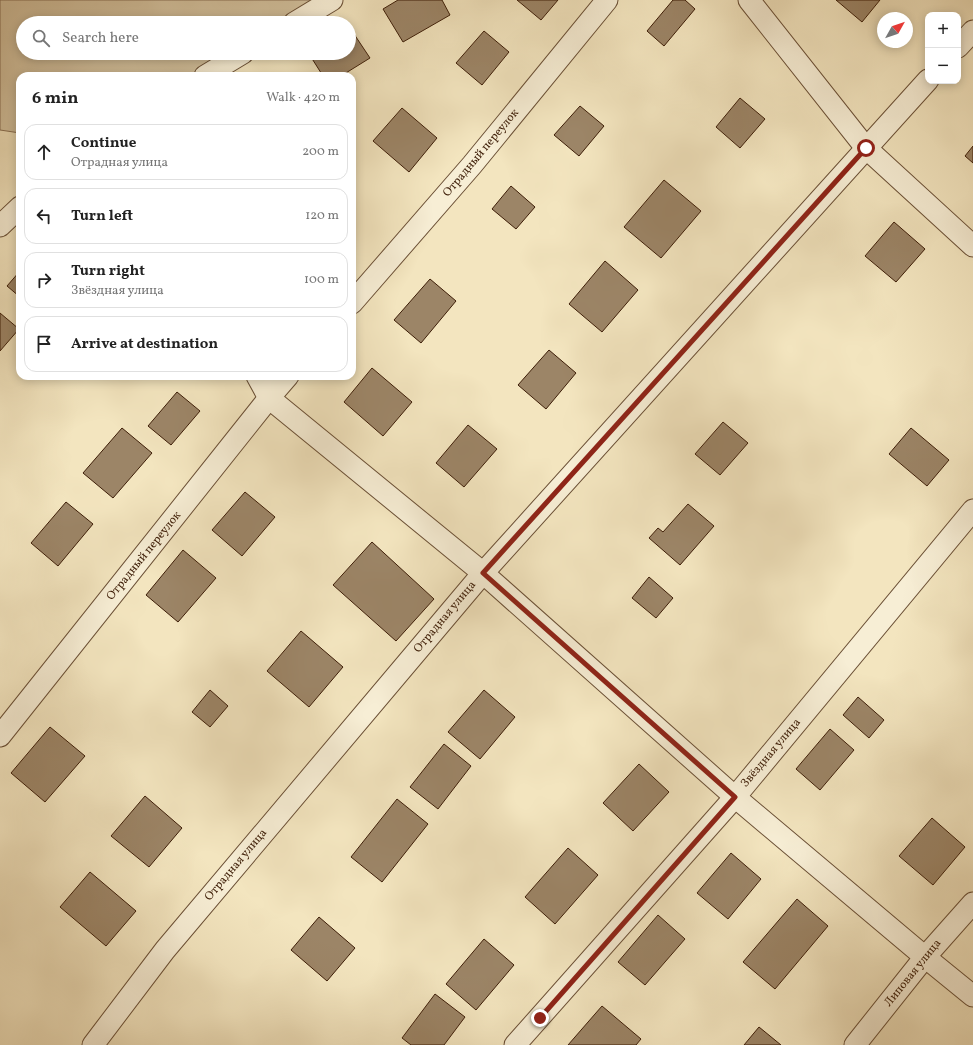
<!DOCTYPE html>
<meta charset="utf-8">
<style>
body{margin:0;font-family:Vollkorn,serif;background:#f2f2f2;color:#222}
.controls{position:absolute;right:12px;top:12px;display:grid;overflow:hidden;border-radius:8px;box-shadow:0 2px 10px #0003}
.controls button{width:36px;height:36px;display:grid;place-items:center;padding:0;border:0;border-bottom:1px solid #e0e0e0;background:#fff;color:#222;font:20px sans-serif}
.compass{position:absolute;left:877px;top:12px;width:36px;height:36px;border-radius:50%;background:#fff;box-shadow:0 2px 10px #0003;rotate:50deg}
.stop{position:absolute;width:12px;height:12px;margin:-9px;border:3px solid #8f2418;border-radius:50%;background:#fff}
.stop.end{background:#8f2418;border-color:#fff;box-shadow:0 1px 4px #0008}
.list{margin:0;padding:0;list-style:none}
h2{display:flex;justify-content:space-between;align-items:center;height:52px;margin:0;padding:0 16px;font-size:17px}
h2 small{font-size:13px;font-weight:400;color:#767676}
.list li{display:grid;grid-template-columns:26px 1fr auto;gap:12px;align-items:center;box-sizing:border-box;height:56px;margin:0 8px 8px;padding:0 8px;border:1px solid #e0e0e0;border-radius:12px}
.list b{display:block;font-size:15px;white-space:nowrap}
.list p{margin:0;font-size:13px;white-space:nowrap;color:#767676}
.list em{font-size:13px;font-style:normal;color:#767676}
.icon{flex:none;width:22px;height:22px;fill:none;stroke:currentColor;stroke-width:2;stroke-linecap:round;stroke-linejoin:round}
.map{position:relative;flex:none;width:973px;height:1045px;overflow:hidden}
.search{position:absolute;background:#fff;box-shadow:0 2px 10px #0003;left:16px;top:16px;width:340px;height:44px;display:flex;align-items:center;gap:10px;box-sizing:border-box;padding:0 14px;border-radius:22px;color:#767676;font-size:15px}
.panel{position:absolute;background:#fff;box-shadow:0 2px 10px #0003;left:16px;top:72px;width:340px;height:308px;border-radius:12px}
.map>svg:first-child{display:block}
.green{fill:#d4c3a0;stroke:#897054}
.building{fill:#9c8567;stroke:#3e1e08}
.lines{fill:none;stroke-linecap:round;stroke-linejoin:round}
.minor-casing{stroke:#6b5036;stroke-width:23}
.minor{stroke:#f7eed5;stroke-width:21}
.route{stroke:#8f2418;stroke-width:5}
.labels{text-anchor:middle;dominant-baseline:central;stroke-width:4;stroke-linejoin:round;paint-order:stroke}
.street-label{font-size:12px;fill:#3e1e08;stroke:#f7eed5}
</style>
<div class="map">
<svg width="973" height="1045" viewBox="0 0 973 1045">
<rect width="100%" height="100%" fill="#f3e5bf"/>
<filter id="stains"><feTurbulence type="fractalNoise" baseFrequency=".005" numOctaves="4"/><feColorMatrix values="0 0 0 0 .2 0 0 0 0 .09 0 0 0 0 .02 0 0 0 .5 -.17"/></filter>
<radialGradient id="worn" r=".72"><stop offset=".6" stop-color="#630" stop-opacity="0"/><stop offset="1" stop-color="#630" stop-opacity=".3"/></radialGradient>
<polygon class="green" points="0,0 325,0 289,23 23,23 23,53 243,53 207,76 20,76 20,133 0,130"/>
<g class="building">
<polygon points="398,0 442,0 450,15 403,42 383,9"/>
<polygon points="517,0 558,0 541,20"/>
<polygon points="673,0 685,0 695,9 664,46 647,31"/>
<polygon points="836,0 880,0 862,22"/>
<polygon points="352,31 370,58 341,76 323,76 311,57 317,53 349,53 349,33"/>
<polygon points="484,31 509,52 482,85 456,63"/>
<polygon points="740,98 765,119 740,148 716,127"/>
<polygon points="580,106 604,126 579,156 554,135"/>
<polygon points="402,108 437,138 409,172 373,141"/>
<polygon points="973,146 973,163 965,156"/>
<polygon points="664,180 701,211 661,258 624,227"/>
<polygon points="511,186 535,207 516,229 492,209"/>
<polygon points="894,222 925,249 896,282 865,256"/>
<polygon points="605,261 638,290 602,332 569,304"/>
<polygon points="20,271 20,297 7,286"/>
<polygon points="430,279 456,301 421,343 394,320"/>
<polygon points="0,313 19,329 0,351"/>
<polygon points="549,350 576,373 546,409 518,385"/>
<polygon points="372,368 412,402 383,436 344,402"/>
<polygon points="177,392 200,411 171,445 148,426"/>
<polygon points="723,422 748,443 720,475 695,454"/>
<polygon points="468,425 497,449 464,487 436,463"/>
<polygon points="122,428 152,453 113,498 83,473"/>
<polygon points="911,428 949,460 927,486 889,454"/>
<polygon points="245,492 275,517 242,556 212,530"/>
<polygon points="66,502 93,524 58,566 31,543"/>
<polygon points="688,504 714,526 680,565 649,538 658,528 663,532"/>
<polygon points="372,542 434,599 396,641 333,585"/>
<polygon points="183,550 216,578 178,622 146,595"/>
<polygon points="649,577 673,598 656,618 632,598"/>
<polygon points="301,631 343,667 309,707 267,671"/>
<polygon points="210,690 228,706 210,727 192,712"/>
<polygon points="484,690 515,717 480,759 448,732"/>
<polygon points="858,697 884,720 869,738 843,715"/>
<polygon points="50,727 85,756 45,802 11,773"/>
<polygon points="830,729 854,750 820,790 796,769"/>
<polygon points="444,744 471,766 438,809 410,787"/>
<polygon points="639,764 669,792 633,831 603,803"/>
<polygon points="145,796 182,828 149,867 111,836"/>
<polygon points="397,799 428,824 382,882 351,857"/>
<polygon points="932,818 965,847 933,885 899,856"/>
<polygon points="568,848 598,875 555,924 525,897"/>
<polygon points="731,853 761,879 728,919 697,893"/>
<polygon points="90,872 136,911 106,946 60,907"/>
<polygon points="797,899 828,926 775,989 743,962"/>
<polygon points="658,915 685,939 645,985 618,962"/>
<polygon points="319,917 355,948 327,981 291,950"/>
<polygon points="484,939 514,965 476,1010 446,984"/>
<polygon points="435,994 465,1017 444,1045 411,1045 402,1038"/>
<polygon points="602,1006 641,1039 636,1045 568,1045"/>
<polygon points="759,1027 781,1045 744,1045"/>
</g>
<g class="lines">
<defs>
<g id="minor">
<polyline points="749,0 866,148 973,246"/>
<polyline points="294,23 332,0"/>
<polyline points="958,47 973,31"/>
<polyline points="205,76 243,53"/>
<polyline points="0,226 20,207"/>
<polyline points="352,303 472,165 607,0"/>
<polyline points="257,376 269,398 483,573 735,797 925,957 973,996"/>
<polyline points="0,736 269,398 288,376"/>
<polyline points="93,1045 165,950 483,573 928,80"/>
<polyline points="515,1045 735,797 973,510"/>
<polyline points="855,1045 925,957 973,903"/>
</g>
</defs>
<use href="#minor" class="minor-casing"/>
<use href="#minor" class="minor"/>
</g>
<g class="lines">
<polyline class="route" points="540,1018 735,797 483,573 866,148"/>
</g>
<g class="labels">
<g class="street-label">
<text transform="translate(481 153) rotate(-50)">Отрадный переулок</text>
<text transform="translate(144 556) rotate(-51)">Отрадный переулок</text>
<text transform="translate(445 617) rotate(-50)">Отрадная улица</text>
<text transform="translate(771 753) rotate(-50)">Звёздная улица</text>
<text transform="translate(236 865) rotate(-50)">Отрадная улица</text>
<text transform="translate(913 973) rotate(-51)">Липовая улица</text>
</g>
</g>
<rect width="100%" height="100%" filter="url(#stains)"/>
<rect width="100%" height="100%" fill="url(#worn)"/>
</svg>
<div class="controls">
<button>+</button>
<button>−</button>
</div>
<svg class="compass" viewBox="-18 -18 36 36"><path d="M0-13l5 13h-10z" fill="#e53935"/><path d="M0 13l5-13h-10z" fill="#767676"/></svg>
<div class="stop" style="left:866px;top:148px"></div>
<div class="stop end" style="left:540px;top:1018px"></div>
<div class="search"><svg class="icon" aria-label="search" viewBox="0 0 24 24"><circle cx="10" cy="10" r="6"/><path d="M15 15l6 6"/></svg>Search here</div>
<section class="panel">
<h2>6 min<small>Walk · 420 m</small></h2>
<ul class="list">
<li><svg class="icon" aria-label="ahead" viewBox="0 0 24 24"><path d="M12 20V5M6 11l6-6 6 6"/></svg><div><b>Continue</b><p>Отрадная улица</p></div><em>200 m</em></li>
<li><svg class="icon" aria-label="left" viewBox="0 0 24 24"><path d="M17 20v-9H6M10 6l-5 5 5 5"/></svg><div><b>Turn left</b></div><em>120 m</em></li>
<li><svg class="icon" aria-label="right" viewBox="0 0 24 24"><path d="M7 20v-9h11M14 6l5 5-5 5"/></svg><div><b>Turn right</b><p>Звёздная улица</p></div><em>100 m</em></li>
<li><svg class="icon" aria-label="arrive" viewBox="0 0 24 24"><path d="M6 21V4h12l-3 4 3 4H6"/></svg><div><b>Arrive at destination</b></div></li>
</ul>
</section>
</div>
